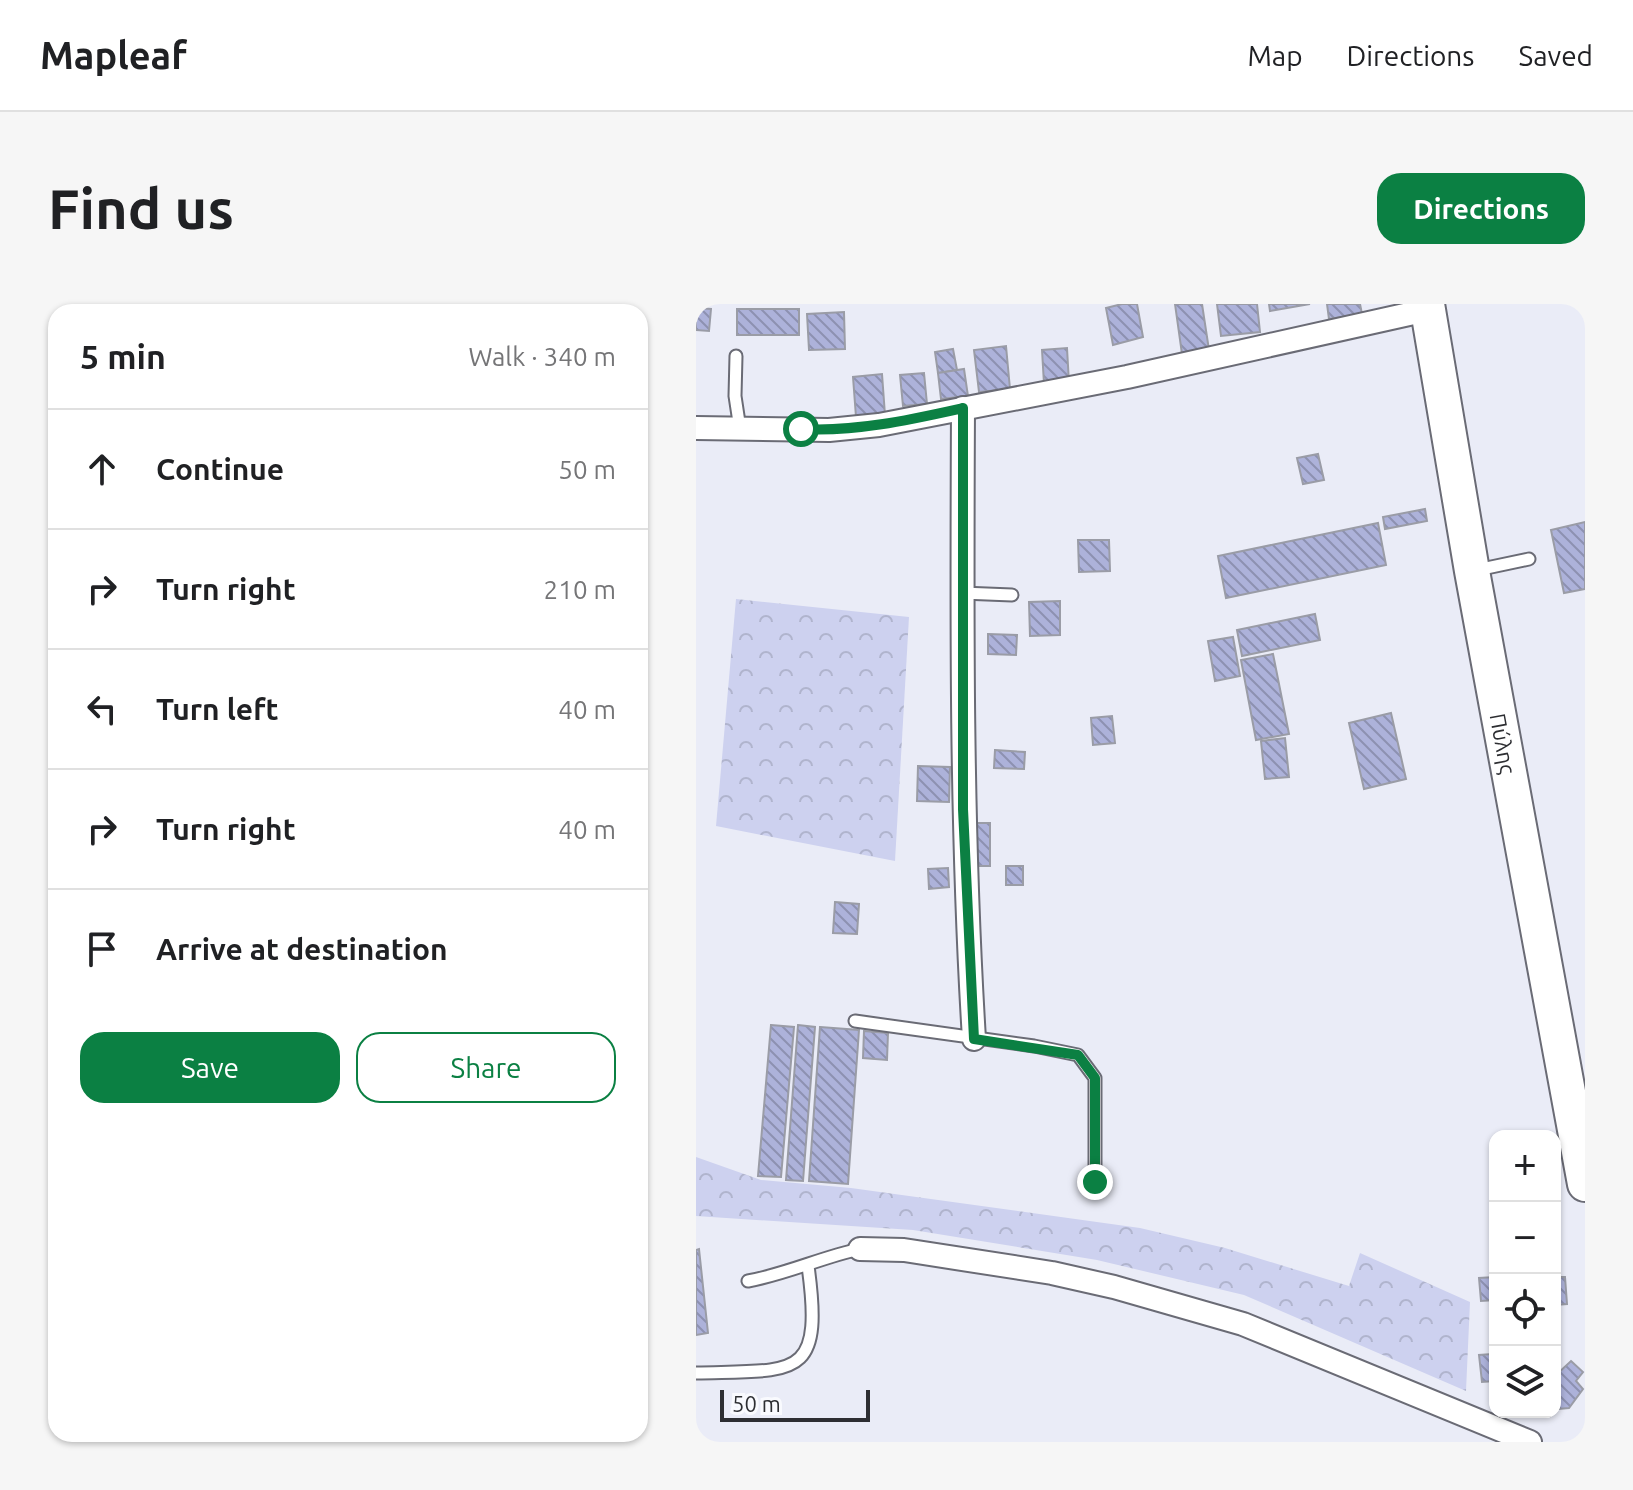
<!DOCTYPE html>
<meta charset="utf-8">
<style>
body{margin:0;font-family:Ubuntu,sans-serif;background:#f6f6f6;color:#202124}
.controls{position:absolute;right:24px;bottom:24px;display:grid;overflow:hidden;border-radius:16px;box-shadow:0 2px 6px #0004}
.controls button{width:72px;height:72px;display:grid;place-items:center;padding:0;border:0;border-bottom:2px solid #e0e0e0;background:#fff;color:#202124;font:40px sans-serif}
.scale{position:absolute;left:24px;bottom:20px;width:150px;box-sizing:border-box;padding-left:8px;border:4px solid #2d2e32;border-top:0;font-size:22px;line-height:28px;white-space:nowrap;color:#2d2e32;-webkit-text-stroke:6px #f9fafe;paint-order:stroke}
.stop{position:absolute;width:24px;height:24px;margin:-18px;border:6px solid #0b8043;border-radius:50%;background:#fff}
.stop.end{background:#0b8043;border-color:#fff;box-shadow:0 2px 8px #0008}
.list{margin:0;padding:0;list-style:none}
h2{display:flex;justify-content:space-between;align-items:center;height:104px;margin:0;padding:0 32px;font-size:34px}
h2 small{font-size:26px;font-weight:400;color:#757577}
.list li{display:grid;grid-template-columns:52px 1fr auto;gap:24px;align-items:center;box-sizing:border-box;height:120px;padding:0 32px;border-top:2px solid #e0e0e0}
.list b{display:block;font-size:30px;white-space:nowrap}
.list em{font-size:26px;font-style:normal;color:#757577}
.actions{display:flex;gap:16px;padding:24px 32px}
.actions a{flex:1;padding:18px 0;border:2px solid #0b8043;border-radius:24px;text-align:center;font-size:28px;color:#0b8043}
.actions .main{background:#0b8043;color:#fff}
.icon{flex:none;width:44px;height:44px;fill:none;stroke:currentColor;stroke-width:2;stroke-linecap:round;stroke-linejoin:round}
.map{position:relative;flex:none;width:889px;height:1138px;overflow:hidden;border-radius:24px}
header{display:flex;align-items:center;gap:48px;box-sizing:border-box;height:112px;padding:0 40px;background:#fff;border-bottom:2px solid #e0e0e0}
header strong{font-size:38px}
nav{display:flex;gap:44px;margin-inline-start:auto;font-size:28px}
.intro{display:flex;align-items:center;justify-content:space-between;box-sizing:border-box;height:192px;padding:0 48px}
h1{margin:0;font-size:56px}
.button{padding:20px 36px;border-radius:24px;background:#0b8043;color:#fff;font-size:28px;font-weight:700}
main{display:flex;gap:48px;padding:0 48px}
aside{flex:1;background:#fff;border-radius:24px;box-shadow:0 2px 6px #0004}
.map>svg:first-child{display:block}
.forest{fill:url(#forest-crowns)}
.building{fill:url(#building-back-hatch);stroke:#9a9ca6;stroke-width:2}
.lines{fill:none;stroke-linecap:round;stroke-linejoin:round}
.service-casing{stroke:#6a6b75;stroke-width:15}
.minor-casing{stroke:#6a6b75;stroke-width:26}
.primary-casing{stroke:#6a6b75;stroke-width:38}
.service{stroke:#fff;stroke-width:11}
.minor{stroke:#fff;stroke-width:22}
.primary{stroke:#fff;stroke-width:34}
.route{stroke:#0b8043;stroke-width:10}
.labels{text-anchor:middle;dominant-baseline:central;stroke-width:6;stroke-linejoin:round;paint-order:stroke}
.street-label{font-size:22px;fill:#2d2e32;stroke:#f9fafe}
</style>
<header>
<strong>Mapleaf</strong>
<nav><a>Map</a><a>Directions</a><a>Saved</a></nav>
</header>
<div class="intro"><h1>Find us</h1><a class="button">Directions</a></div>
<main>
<aside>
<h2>5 min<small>Walk · 340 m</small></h2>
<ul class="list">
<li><svg class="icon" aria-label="ahead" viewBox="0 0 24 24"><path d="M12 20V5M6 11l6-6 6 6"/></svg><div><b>Continue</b></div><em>50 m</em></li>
<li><svg class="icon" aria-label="right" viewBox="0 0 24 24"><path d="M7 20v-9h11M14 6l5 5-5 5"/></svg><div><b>Turn right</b></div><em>210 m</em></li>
<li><svg class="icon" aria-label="left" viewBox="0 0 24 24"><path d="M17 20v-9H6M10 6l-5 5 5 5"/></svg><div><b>Turn left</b></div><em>40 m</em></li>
<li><svg class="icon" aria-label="right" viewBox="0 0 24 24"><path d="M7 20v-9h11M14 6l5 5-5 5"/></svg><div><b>Turn right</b></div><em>40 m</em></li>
<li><svg class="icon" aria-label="arrive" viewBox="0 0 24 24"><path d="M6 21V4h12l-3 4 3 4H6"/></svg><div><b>Arrive at destination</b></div></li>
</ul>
<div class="actions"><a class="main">Save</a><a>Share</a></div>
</aside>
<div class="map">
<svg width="889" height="1138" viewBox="0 0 889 1138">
<defs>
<pattern id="forest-crowns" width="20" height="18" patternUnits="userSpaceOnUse" patternTransform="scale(2)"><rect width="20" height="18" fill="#cdd1ef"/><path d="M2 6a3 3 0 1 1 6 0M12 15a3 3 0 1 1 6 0" fill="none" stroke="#b0b4cd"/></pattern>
<pattern id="building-back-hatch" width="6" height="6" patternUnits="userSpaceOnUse" patternTransform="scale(2)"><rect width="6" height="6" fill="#adb2da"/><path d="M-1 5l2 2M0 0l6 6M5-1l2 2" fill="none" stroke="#8d91b1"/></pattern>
</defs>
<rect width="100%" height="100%" fill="#eaecf7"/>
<g class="forest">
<polygon points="40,295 213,313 199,557 20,522"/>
<polygon points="0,853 65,876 155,884 444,924 529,944 653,982 664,949 774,998 770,1087 548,991 401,956 217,926 0,912"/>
</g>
<g class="building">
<polygon points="426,0 441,0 447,33 417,41 410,4"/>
<polygon points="479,0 506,0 513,46 486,50"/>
<polygon points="521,0 561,0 564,28 525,32"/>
<polygon points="573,0 614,0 574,7"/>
<polygon points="631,0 664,0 666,10 633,15"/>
<polygon points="0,4 15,5 13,27 0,26"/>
<rect x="41" y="5" width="62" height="26"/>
<polygon points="148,8 149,45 113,46 111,10"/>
<polygon points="310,42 314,85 283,88 278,46"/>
<polygon points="371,44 373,79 348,80 346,46"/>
<polygon points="257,45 261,66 242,69 239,48"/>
<polygon points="268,65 272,92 245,95 242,69"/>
<polygon points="228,69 231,100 207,102 204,71"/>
<polygon points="186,70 189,111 160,113 157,73"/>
<polygon points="622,150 628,176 607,180 601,154"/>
<polygon points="729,205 731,217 689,225 687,213"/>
<polygon points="889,218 889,285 868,289 855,226"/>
<polygon points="682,219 690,261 530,294 522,252"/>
<polygon points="382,236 413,236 414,267 383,268"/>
<polygon points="364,297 364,331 334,332 333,298"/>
<polygon points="619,310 624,336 546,352 541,326"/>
<polygon points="292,330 321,331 320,351 292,350"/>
<polygon points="537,333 544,372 519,377 512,337"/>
<polygon points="577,350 593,430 560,436 545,356"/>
<polygon points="695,409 710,475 668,485 653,419"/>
<polygon points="416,412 419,439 397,441 395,414"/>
<polygon points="589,434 593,473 569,475 565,437"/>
<polygon points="299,446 329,448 328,465 298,464"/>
<polygon points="222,462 254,463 253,498 221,497"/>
<polygon points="281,519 294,519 294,562 280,562"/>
<rect x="310" y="562" width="17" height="19"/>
<polygon points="252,564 253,583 233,585 232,565"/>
<polygon points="139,598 163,600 161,630 137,629"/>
<polygon points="75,721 98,723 85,873 62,872"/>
<polygon points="102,721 119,723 107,877 90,876"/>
<polygon points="124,723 163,726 152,880 113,877"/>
<polygon points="168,727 192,729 191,756 167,754"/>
<polygon points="3,945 12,1029 0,1031 0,946"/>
<polygon points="799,973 799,996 785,997 783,974"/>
<polygon points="859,973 869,973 871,1000 859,1001"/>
<polygon points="796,1050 798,1077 786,1078 783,1051"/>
<polygon points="875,1057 887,1068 880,1077 887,1085 873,1104 862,1105 859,1104 859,1072"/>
</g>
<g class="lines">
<defs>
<g id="service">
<polyline points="40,52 39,92 44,125"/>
<polyline points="781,266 833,255"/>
<polyline points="266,289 316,291"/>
<polyline points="159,717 338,742 382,751 399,774 399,878"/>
<path d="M52,977C91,970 126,953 164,945"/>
<path d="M0,1069C100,1066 128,1077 112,962"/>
</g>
<g id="minor">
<path d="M267,104C266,314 265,525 278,735"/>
<polyline points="0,124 133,126 183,121 431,73 731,6"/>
<polyline points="164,945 208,946 356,969 418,983 547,1020 834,1138"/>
</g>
<g id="primary">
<path id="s1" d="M731,0L776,267L889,880"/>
</g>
</defs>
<use href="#service" class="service-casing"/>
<use href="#minor" class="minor-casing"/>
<use href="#primary" class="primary-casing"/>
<use href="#service" class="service"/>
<use href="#minor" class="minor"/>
<use href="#primary" class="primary"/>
</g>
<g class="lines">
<path class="route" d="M105,125C160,128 213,116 267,104V505L278,735L382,751L399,774V878"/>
</g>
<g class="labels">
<g class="street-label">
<text stroke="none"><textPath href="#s1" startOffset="446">Πύλης</textPath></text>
</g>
</g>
</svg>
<div class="controls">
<button>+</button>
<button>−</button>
<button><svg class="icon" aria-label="locate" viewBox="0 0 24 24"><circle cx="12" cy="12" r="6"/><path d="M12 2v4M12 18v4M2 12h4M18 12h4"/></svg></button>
<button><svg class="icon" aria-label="layers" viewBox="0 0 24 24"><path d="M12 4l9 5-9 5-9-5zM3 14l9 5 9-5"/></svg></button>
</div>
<div class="scale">50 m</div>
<div class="stop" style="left:105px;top:125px"></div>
<div class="stop end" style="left:399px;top:878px"></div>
</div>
</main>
